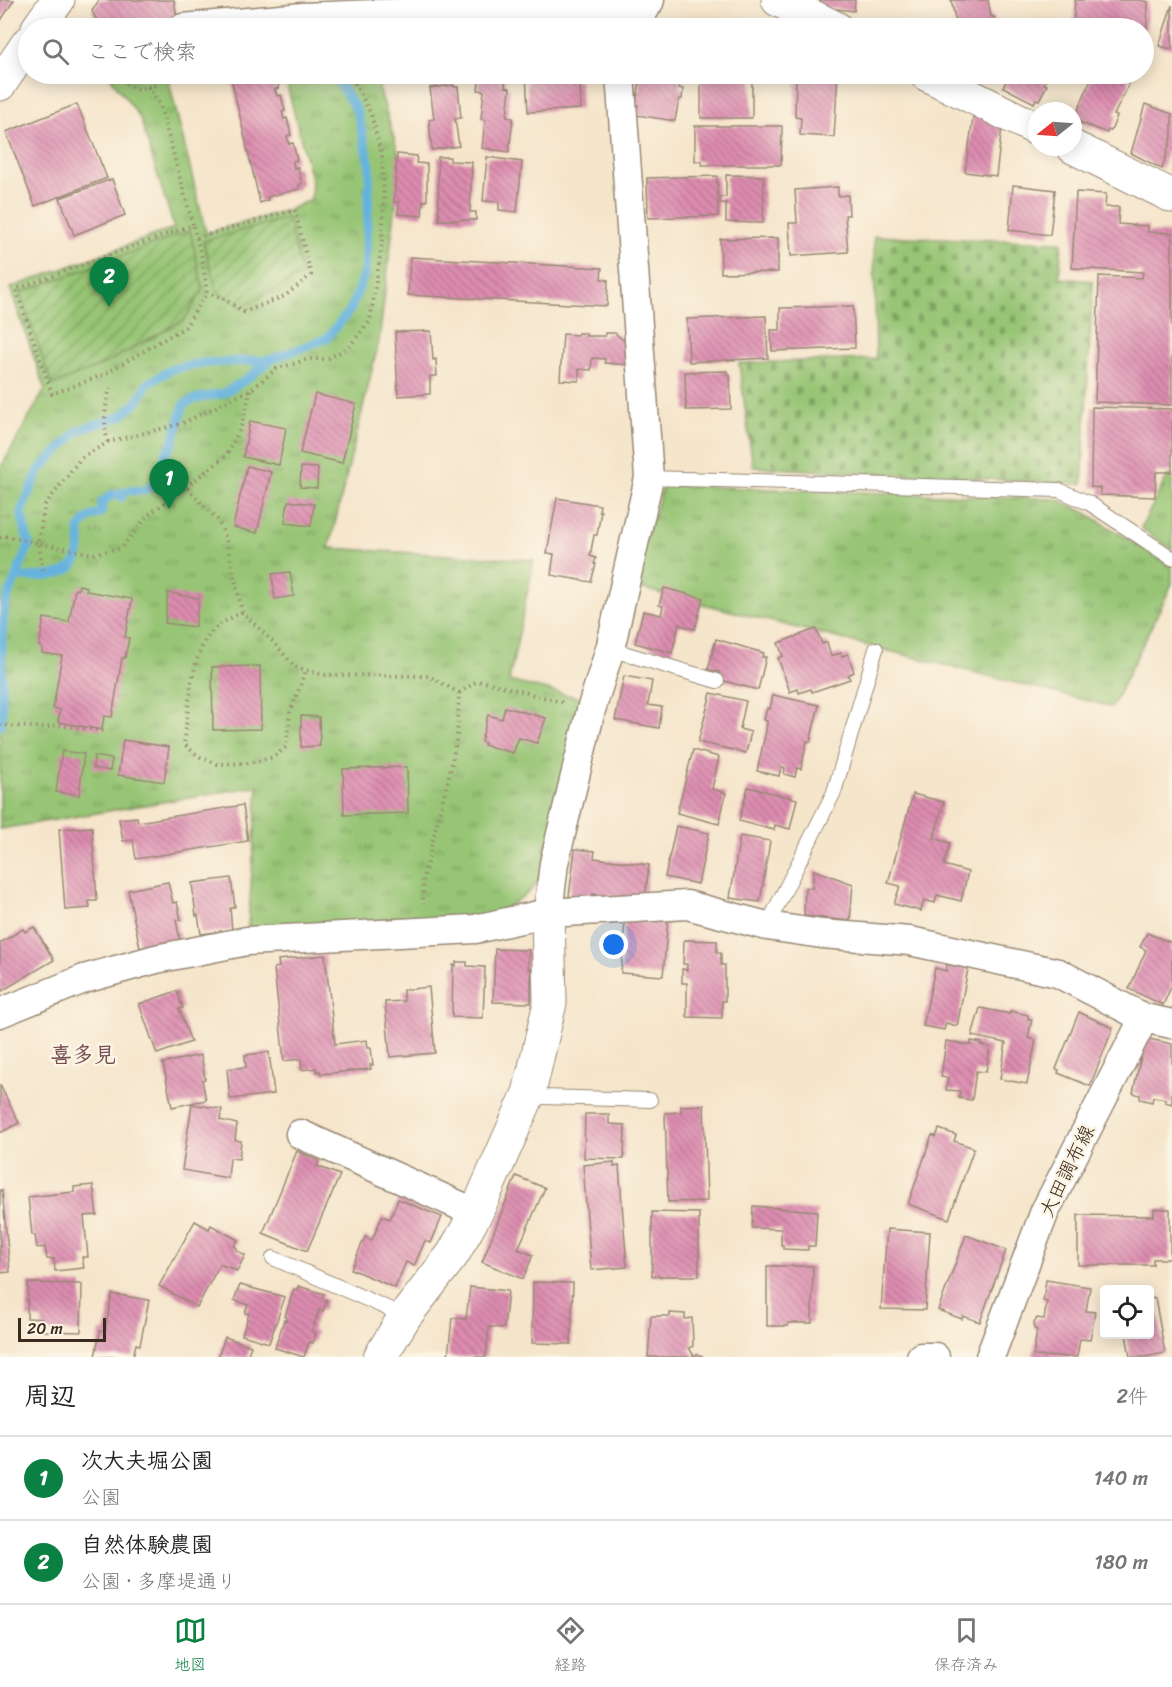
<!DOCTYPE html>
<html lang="ja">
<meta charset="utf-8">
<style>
body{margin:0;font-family:Sriracha,"Klee One",sans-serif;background:#f6f6f6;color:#222}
.controls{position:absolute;right:18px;bottom:18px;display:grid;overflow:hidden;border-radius:6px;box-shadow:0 3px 15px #0003}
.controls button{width:54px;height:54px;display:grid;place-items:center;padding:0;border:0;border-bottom:2px solid #e0e0e0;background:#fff;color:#222;font:30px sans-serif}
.compass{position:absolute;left:1028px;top:102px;width:54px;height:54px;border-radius:50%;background:#fff;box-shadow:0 3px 15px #0003;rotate:253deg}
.scale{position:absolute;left:18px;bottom:15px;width:88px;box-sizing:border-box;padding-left:6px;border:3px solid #3b2a1e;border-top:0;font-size:16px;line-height:21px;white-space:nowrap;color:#3b2a1e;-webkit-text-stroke:4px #fcf5e5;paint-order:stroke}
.you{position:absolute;left:614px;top:945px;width:21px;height:21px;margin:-15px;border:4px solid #fff;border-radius:50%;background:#1a73e8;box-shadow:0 0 0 9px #1a73e833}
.badge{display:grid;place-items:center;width:39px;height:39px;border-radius:50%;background:#0b8043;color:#fff;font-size:20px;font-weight:700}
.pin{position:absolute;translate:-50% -50px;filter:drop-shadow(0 2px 3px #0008)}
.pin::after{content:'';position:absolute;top:32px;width:21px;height:18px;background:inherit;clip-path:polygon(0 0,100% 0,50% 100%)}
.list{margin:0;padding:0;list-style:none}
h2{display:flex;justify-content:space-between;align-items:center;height:78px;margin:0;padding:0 24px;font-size:26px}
h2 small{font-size:20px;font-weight:400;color:#767676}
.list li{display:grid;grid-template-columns:39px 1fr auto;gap:18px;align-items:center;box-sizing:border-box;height:84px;padding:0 24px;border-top:2px solid #e0e0e0}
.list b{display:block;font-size:22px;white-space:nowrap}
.list p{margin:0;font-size:20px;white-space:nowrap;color:#767676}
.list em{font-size:20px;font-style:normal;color:#767676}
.icon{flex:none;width:33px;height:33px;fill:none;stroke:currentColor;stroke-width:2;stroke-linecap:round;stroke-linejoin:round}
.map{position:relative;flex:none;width:1172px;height:1357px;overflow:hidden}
.search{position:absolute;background:#fff;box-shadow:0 3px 15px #0003;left:18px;right:18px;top:18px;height:66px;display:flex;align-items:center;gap:15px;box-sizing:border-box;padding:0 21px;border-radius:33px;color:#767676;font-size:22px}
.sheet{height:246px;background:#fff}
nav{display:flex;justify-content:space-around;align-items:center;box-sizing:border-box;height:84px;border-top:2px solid #e0e0e0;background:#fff;font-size:16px;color:#767676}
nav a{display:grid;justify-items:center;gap:3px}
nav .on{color:#0b8043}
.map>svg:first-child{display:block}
.cemetery{fill:url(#cemetery-stones);stroke:#697849;stroke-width:1.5}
.park{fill:url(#park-tufts);stroke:#697849;stroke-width:1.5}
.garden{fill:url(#garden-furrows);stroke:#697849;stroke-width:1.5}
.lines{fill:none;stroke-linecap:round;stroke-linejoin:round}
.stream{stroke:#65b2de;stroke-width:9}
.building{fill:url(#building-back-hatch)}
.lane-casing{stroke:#988874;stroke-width:16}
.street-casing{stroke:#988874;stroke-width:31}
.secondary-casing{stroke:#988874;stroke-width:35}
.primary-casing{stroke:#988874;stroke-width:35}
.path{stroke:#988874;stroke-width:4;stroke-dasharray:1.5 4.5;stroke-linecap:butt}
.lane{stroke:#fff;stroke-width:14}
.street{stroke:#fff;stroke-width:28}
.secondary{stroke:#fff;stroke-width:33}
.primary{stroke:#fff;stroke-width:33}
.labels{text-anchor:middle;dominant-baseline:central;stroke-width:5;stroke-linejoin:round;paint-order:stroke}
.street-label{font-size:20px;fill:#3b2a1e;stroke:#fcf5e5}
.quarter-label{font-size:22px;font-weight:bold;fill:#744c51;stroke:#fcf5e5}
</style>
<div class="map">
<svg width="1172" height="1357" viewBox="0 0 1172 1357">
<defs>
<pattern id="cemetery-stones" width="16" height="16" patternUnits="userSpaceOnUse" patternTransform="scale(1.5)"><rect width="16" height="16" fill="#97c574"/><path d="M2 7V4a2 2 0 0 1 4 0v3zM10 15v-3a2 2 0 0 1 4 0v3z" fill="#7ca05f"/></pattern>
<pattern id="park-tufts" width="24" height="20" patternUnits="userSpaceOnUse" patternTransform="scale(1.5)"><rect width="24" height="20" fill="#97c574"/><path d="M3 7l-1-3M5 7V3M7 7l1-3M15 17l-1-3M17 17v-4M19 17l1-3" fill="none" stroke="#7ca05f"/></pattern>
<pattern id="garden-furrows" width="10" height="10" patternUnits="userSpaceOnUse" patternTransform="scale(1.5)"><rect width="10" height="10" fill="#97c574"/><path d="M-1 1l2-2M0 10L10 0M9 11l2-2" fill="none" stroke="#7ca05f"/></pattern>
<pattern id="building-back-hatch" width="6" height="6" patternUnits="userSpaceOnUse" patternTransform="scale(1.5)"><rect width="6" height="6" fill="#dd8cb0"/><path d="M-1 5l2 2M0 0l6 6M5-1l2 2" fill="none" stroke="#b4738f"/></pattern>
</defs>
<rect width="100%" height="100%" fill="#fcf5e5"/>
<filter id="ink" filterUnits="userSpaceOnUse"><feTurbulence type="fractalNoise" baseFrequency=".0167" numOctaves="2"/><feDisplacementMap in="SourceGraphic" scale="12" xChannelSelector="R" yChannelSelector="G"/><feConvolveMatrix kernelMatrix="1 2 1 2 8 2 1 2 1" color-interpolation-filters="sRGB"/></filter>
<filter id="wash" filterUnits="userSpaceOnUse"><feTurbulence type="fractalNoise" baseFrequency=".008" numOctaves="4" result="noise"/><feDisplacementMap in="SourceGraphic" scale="24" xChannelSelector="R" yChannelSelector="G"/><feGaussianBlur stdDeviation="1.35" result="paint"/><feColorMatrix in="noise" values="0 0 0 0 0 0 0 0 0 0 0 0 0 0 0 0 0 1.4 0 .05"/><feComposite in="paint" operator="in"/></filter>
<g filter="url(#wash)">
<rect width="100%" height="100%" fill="#f5e5cb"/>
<polygon class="cemetery" points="874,236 1062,242 1059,278 1093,281 1082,484 753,467 739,363 876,359"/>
<g class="park">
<polygon points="108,74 167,74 206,233 291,209 311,199 312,182 284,74 375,74 401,162 379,341 329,548 534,560 509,681 593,701 554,863 528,893 475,929 247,941 258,786 0,829 0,469 45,389 10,288 174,228 140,118"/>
<polygon points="1168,475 1172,476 1172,549 1141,528"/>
<polygon points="663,485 1057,499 1088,514 1172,567 1172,584 1112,707 631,586"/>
</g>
<g class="garden">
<polygon points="288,218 302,274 242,307 217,292 203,241"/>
<polygon points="190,231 203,289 184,320 100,366 52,385 20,293"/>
</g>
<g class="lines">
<g class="stream">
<polyline points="172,445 184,404 195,399 224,393 247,379 270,360 327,338 351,309 365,272 370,166 357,111 333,74"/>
<path d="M16,577C54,577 87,578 79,529L87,519L102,512V502L113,494L122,497L123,492C131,488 138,493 147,489C161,483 160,468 165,455C167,451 170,447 173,443"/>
<polyline points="0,726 2,715 2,636 5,604 29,545 21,512 39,470 79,430 122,416 138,401 147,384 172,369 202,363 270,360"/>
</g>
</g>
<g id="blocks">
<g class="building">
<polygon points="0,0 14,0 0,22"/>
<polygon points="99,0 174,0 177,18 160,21 159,18 101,28 92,11"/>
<polygon points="811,0 855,0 854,11 827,8"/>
<polygon points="951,0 988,0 991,17 994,17 997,28 957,28"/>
<polygon points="1075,0 1139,0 1148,2 1146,39 1144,39 1144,28 1073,28"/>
<polygon points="1172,5 1172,49 1159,46"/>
<polygon points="230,74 276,74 279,88 275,89 277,96 281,95 285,111 282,112 284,119 287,118 291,135 287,136 289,144 293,143 297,160 293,161 294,168 298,167 302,184 299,185 299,189 267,197 268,200 260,203"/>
<polygon points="480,74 506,74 505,87 510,88 507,117 513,118 509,152 482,148 485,120 481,119 484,91 478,90"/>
<polygon points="526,74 572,74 573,80 580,80 581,109 528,112"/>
<polygon points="641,74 681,77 679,88 683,89 682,99 679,99 675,121 636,115 638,105 636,105"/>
<rect x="701" y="74" width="51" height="44"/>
<polygon points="796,74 838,74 834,137 800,135 801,118 795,117"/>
<polygon points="1010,74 1049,74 1044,84 1047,85 1039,100 1036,99 1034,103 1003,87"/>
<polygon points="1093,74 1118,74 1129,78 1127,83 1129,84 1114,115 1117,116 1111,131 1108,130 1107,133 1074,120"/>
<polygon points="454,85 454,87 458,87 461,118 455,119 459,146 432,150 429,120 434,119 430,88"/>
<polygon points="77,104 107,178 35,206 6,132"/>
<polygon points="1145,104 1172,114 1172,136 1162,169 1131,153"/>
<polygon points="974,112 1002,127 996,176 965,172"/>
<polygon points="695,126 782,126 781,165 702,165 702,161 695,161"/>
<polygon points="397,154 417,156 416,163 427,164 427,201 423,201 422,216 398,214 399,202 394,202"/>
<polygon points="438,157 450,157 450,161 472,162 470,212 476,212 476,220 439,220"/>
<polygon points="487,157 522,162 517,212 499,210 499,202 483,201"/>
<polygon points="726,175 764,176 763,223 726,222 726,203 720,203 720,197 726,197"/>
<polygon points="717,176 718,216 648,218 647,178"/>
<polygon points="112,179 125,215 74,235 60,198"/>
<polygon points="1013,185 1055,190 1050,235 1009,230"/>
<polygon points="838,187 838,196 848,195 849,215 845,215 848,252 791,256 789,223 797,223 795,190"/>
<polygon points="1076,192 1106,194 1105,207 1119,207 1118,224 1148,226 1148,232 1172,233 1172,405 1095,402 1099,276 1142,278 1143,272 1072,268"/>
<polygon points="778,238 778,272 721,273 720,239"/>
<polygon points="410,257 602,268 601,279 608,280 607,306 408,295"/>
<polygon points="853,306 855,348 772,351 771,330 780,330 780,308"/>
<polygon points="766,316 768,358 689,362 687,319"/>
<polygon points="431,331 433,360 436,359 437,376 430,376 430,394 398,396 395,332"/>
<polygon points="578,333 586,333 586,336 605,336 605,333 615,333 628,344 629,365 605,363 605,359 592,358 591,370 579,369 579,381 560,380 563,334 578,335"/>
<polygon points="727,371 727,375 730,375 731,409 686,410 685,372"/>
<polygon points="315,394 356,404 342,463 300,453"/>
<polygon points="1092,407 1172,409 1172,472 1156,472 1155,497 1100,495 1100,488 1091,487"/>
<polygon points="250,421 286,428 279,465 243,457"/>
<polygon points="247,466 271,472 257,533 233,527"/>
<polygon points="301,467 318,468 317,488 300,487"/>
<polygon points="557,498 600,505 599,511 601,511 597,535 594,535 590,556 596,558 594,564 596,564 591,582 551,575 554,554 547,553"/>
<polygon points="288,501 314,504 311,526 285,523"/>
<polygon points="290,572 294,596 275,599 272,574"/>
<polygon points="79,585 87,587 86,591 132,599 125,637 129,638 125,658 122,658 112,717 104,716 102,730 58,722 60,710 53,708 62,656 42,653 42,647 39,646 44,618 69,622 75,589 78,590"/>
<polygon points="664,588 703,598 695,629 679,625 672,653 635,643 643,611 661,615 663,606 659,605"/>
<polygon points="168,593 199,598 195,627 165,623"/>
<polygon points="816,629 822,644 827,642 831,656 841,653 842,656 848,654 854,672 848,675 850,679 812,692 811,689 799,693 798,689 790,692 778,658 783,656 778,643"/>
<polygon points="716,639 764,653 762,657 766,657 758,690 717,679 719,672 708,670"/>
<polygon points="260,666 261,729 213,730 212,667"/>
<polygon points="624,676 652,681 648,705 662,707 659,728 615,720"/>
<polygon points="711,693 746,701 740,729 751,732 746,753 698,742"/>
<polygon points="773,695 819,705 810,742 807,741 801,769 797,768 795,777 784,774 785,768 781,767 779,776 757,771 766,731 767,721 764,720 767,708 770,709"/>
<polygon points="505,707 546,718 537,743 519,738 513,753 484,745 485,743 481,742 488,715 502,719"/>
<polygon points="301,716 319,717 320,746 301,747"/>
<polygon points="123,740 169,747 164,782 118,775"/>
<polygon points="693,750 719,757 712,789 726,793 719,824 677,813"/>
<polygon points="62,751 84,754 79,795 56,792"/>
<polygon points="94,756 112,759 110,771 93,768"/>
<polygon points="407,767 408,813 344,815 343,769"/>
<polygon points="748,787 797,799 790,829 775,825 774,830 739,821"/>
<polygon points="913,794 944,802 934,838 950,843 944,865 968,872 961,901 937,895 935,903 924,900 921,911 894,904 900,886 888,883"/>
<polygon points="243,805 248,841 136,859 133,840 123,841 119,819 137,817 138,822"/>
<polygon points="676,826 709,833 698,884 665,877"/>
<polygon points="92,827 97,901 89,901 90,908 65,910 59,829"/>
<polygon points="740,836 770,841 760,902 730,898"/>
<polygon points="575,849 595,851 594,858 649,865 645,897 636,900 593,894 591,904 569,897"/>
<polygon points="814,870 853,884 850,921 804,916 805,887 812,888"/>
<polygon points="231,878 235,907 230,908 232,930 201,934 198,915 196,916 192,883"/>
<polygon points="168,882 173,903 177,902 181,920 176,920 180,940 140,948 128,890"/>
<polygon points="646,918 668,919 663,976 621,973 625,920 645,922"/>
<polygon points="34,927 54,960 0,992 0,943 23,929 25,932"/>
<polygon points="1147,933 1172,943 1172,985 1163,1005 1129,989 1146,950 1140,947"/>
<polygon points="684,940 717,941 717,953 721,953 721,965 725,965 725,1001 722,1001 722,1018 687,1017 687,983 682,983 682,969 687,970 687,964 683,964"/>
<polygon points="495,949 529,950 528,969 531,968 531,1003 493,1002"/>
<polygon points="325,955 335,1044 367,1040 368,1048 371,1048 373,1065 370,1065 371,1069 321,1074 320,1071 316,1072 316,1068 302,1070 301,1059 284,1061 274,968 279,967 278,960"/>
<polygon points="456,962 467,962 467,966 485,967 483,1018 452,1017 453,965 456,966"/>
<polygon points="947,964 968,969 957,1026 946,1023 944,1030 923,1026 935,968 946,971"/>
<polygon points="429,987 435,1053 390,1057 385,1002 404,1001 403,990"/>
<polygon points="177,991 183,1008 179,1009 191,1042 157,1054 139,1004"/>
<polygon points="980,1008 1010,1014 1010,1011 1028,1015 1028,1019 1032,1019 1028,1038 1036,1040 1027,1084 1000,1079 1006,1043 972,1036"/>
<polygon points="1079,1012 1113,1028 1090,1086 1058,1073 1059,1070 1056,1069"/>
<polygon points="1145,1038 1172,1044 1172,1104 1165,1102 1165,1099 1153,1097 1152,1102 1140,1099 1140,1095 1133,1093"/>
<polygon points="946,1041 971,1045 971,1041 982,1043 981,1045 990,1047 986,1072 976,1071 972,1100 959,1098 960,1091 946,1090 948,1078 941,1077"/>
<polygon points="269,1052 274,1094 230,1099 227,1069 246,1067 245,1055"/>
<polygon points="201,1055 205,1079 202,1080 206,1100 172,1107 163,1063"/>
<polygon points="0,1085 19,1123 0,1133"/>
<polygon points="192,1104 222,1109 220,1120 237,1124 235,1140 241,1141 239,1159 230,1158 228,1178 182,1170"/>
<polygon points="704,1105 707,1201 668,1202 665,1113 681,1112 681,1106"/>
<polygon points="585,1114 609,1114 609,1124 625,1125 624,1159 584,1158"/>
<polygon points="939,1129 956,1135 954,1141 974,1148 949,1219 908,1204 932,1135 936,1137"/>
<polygon points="297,1151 319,1161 317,1166 340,1175 307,1251 263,1233"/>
<polygon points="614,1162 614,1167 619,1166 627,1267 591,1270 583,1165"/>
<polygon points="516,1176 545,1188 518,1249 533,1255 523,1279 482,1262"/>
<polygon points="93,1185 97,1215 84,1216 88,1257 82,1257 84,1268 55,1271 54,1259 47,1259 45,1247 37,1248 35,1235 32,1235 28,1197 74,1192 74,1187"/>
<polygon points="0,1190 2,1190 10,1272 0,1273"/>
<polygon points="398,1199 442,1217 431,1243 425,1241 414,1266 406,1262 395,1288 351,1269 365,1237 372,1240 382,1216 390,1219"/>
<polygon points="753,1206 817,1211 815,1246 808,1246 808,1250 783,1249 783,1245 781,1245 781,1229 752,1228"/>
<polygon points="1154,1209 1170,1209 1170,1259 1153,1259 1153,1265 1078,1265 1078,1215 1154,1216"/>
<polygon points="652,1212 699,1213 699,1276 652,1276"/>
<polygon points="195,1221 209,1229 211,1225 238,1240 234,1246 237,1248 236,1250 245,1255 237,1271 220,1264 197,1307 159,1286"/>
<polygon points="887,1229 930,1232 925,1310 881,1309"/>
<polygon points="966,1235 1006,1250 980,1322 963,1316 962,1319 938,1310"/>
<polygon points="767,1266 813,1266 812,1323 788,1323 788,1326 767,1326"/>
<polygon points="1046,1280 1090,1287 1086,1311 1095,1312 1090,1340 1080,1339 1077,1357 1033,1356 1037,1330 1034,1329 1034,1323 1037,1318 1044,1319 1047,1302 1043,1301"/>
<polygon points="533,1282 573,1283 571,1344 532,1343"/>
<polygon points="28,1283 82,1284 81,1332 42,1331 42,1319 27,1318"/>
<polygon points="240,1285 285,1297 269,1343 242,1335 249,1314 245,1313 248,1305 234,1300"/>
<polygon points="298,1286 324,1294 322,1298 327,1300 323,1311 319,1310 312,1331 316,1332 313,1343 309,1342 304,1357 275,1348 284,1320 286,1321 287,1317 285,1316 294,1289 297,1290"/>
<polygon points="470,1287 508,1291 504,1328 489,1327 486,1357 448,1357 452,1318 466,1319"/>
<polygon points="112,1294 149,1300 140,1345 136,1344 133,1357 95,1357 100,1331 105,1331"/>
<polygon points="1155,1298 1165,1353 1145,1357 1130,1357 1126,1334 1150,1334 1150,1299"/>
<polygon points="670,1313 685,1314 685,1319 692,1318 693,1346 689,1348 694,1356 697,1354 704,1357 648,1357 651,1316 670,1316"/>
<polygon points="225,1337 251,1346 247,1357 218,1357"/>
</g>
</g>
</g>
<g filter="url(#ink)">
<use href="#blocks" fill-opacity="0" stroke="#988874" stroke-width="1.5"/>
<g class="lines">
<defs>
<g id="lane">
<polyline points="649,478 1059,490 1089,503 1172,558"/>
<polyline points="610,649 717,681"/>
<polyline points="767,926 834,792 876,649"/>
<polyline points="529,1093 542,1097 650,1100"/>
<polyline points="273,1258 405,1316"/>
</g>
<g id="street">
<polyline points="183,28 303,17 624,4 649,2 650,0"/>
<polyline points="634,28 649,2"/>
<polyline points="548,913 554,863 591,710 610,649 649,478 620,74"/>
<polyline points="0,1013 84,979 156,959 247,941 475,929 548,913 687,905 767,926 822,934 910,941 1058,973 1144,1018 1172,1024"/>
<polyline points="300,1134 476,1213"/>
<polyline points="921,1357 935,1357"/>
<polyline points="990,1357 1045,1211 1144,1018"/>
</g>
<g id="secondary">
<polyline points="778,0 836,28"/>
<polyline points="926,74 1037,129"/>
<polyline points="1073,147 1172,196"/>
<polyline points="380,1357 405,1316 453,1254 476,1213 529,1093 550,1003 548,913"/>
</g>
<g id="primary">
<polyline points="38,28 58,0"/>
<polyline points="0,84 28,43"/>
</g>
</defs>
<use href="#lane" class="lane-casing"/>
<use href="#street" class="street-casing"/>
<use href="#secondary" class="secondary-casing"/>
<use href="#primary" class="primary-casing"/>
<g class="path">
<polyline points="119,74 120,79 136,89 157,85 156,74"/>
<polyline points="148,87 160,105 193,225 16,289 52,394 103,375 185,327 207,293 203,262 193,225"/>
<polyline points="197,238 295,210 311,275 285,296 244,312 223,298 207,293"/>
<path d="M108,442C103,424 105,406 110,388"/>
<polyline points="186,487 226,456 241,427 251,389"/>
<polyline points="0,538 4,536 93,554 121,548 148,515 186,487 217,519 226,538 242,612 273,642 295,667 323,675 429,676 459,693 457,735 452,763 423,879 423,904"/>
<polyline points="43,570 38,543 45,505 81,458 108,442 181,424 252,389 276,369 309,359 327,359 348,348 370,321 382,244 384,200 382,156 371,114 350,74"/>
<path d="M242,612C233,617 222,622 214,629C189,654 189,710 184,744L198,756L217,764L250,763L274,757L286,747L290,713L306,670"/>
<polyline points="459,693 477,681 490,683 565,703"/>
<polyline points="0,725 46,728 56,725 105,731"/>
</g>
<use href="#lane" class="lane"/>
<use href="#street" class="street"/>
<use href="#secondary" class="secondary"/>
<use href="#primary" class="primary"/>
</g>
</g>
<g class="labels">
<g class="street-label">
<text transform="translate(1067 1171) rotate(-64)">大田調布線</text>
</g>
<g class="quarter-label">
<text x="83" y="1054">喜多見</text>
</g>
</g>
</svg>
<div class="controls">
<button><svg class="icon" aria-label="locate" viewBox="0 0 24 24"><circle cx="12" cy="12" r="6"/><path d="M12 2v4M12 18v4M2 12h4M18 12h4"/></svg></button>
</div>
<svg class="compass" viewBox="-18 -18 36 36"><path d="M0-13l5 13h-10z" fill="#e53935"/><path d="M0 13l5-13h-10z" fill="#767676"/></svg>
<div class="scale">20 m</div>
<div class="you"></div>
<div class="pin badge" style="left:169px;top:509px">1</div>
<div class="pin badge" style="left:109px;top:307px">2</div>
<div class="search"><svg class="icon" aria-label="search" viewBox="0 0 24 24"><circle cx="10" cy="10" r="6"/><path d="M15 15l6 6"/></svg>ここで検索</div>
</div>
<section class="sheet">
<h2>周辺<small>2件</small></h2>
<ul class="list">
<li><span class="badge">1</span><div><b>次大夫堀公園</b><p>公園</p></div><em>140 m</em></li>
<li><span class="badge">2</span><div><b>自然体験農園</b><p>公園 · 多摩堤通り</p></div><em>180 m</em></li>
</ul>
</section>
<nav>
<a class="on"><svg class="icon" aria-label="map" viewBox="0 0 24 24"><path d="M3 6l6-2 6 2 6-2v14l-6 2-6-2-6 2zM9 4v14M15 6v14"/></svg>地図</a>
<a><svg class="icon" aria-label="directions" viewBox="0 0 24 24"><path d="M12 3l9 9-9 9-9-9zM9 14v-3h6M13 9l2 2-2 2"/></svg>経路</a>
<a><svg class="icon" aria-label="saved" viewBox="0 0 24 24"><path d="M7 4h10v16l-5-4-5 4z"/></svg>保存済み</a>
</nav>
